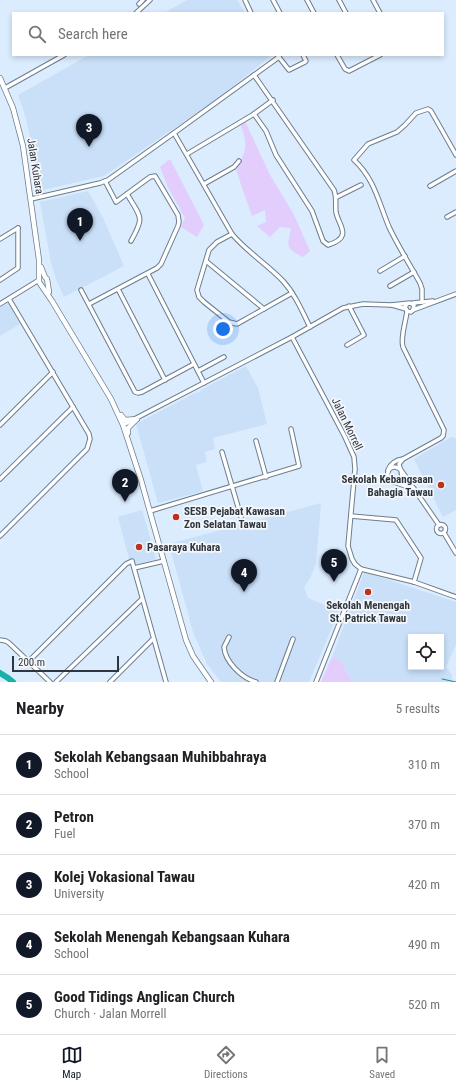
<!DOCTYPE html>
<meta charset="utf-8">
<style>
body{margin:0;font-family:"Roboto Condensed",sans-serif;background:#f6f6f6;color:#202124}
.controls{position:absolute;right:12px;bottom:12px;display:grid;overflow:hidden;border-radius:0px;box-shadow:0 2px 6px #0003}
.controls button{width:36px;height:36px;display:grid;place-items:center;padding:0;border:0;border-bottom:1px solid #e0e0e0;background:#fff;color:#202124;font:20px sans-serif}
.scale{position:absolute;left:12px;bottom:10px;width:107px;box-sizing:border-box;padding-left:4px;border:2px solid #2f363d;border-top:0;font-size:11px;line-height:14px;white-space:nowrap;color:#2f363d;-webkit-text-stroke:3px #f4f7fb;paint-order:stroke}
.you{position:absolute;left:223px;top:329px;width:14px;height:14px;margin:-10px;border:3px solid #fff;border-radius:50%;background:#1a73e8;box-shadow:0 0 0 6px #1a73e833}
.badge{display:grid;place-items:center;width:26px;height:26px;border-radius:50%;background:#111827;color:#fff;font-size:13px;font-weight:700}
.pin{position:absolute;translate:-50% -33px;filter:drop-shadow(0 1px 2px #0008)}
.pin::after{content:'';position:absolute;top:21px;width:14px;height:12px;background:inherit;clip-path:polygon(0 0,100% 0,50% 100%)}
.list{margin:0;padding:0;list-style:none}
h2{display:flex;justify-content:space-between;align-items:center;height:52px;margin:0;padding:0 16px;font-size:17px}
h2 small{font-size:13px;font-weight:400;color:#757577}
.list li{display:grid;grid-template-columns:26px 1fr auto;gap:12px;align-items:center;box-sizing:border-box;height:60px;padding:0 16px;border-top:1px solid #e0e0e0}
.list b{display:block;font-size:15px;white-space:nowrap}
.list p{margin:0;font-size:13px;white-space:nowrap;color:#757577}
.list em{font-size:13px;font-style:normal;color:#757577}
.icon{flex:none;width:22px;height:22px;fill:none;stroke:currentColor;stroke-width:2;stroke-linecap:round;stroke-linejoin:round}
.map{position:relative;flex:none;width:456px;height:682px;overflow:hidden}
.search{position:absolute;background:#fff;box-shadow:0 2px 6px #0003;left:12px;right:12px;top:12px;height:44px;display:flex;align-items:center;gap:10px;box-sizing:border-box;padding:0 14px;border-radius:0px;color:#757577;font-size:15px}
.sheet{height:352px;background:#fff}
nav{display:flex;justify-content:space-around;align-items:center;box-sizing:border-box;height:56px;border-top:1px solid #e0e0e0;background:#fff;font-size:11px;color:#757577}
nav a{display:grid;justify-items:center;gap:2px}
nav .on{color:#111827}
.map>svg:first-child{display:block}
.built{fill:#c9e0f8;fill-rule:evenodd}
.green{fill:#e2cdfd}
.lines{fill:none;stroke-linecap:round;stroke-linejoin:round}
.stream{stroke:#1d8c8a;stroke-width:1}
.river{stroke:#15b1ab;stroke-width:6}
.minor-casing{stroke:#6d7d8d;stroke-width:5.5}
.major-casing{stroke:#6d7d8d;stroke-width:6}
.minor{stroke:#fff;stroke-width:3.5}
.major{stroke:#fff;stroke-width:4.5}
.poi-dot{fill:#bc301d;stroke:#f4f7fb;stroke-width:1.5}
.labels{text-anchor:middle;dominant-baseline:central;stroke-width:3.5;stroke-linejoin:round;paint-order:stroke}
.street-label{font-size:11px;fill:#2f363d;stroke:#f4f7fb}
.poi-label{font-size:11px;font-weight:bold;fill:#2f363d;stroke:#f4f7fb;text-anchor:start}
</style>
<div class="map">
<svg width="456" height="682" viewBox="0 0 456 682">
<rect width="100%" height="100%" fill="#daecfe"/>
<g class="built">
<polygon points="187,0 237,0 245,13 164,13"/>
<polygon points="89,55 270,55 271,56 217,99 104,176 38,191 38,177 26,118 18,95"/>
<polygon points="88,191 103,218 124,266 64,297 56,279 51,263 40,202"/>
<polygon points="8,303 20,324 0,336 0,308"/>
<polygon points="246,366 258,388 267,424 213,438 215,449 205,452 207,462 196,465 203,491 158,503 136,424 195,393 200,392 201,390"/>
<polygon points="451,437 456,438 456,510 443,517 414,459"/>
<polygon points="321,503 316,564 310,578 304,587 308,598 339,611 309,682 221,682 207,664 193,632 169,544"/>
<polygon points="142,510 156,559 131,566 118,517"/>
<path d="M364,573H368L456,602V644L446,667L452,675V682H352L340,660L332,657ZM411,637H441V667H411Z"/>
</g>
<g class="green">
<path d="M245,121L270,175L293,213L310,251L303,257C284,247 288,247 291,228L280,227L270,237L257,226L266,222L265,210L252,216L236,170C246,151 249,145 240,124Z"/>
<polygon points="170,159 204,225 197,237 181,227 185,218 168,187 160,167"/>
<polygon points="332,657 340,660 352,682 321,682"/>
</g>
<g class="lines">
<polyline class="stream" points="442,679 456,682"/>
<polyline class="river" points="0,673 8,678 13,682"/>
<defs>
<g id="minor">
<polyline points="245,0 251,13"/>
<polyline points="273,0 280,13"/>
<polyline points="307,0 314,13"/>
<polyline points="339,0 346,13"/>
<polyline points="373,0 380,13"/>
<polyline points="139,4 143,0"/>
<polyline points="136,13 150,0"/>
<polyline points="337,55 345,69 349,71 380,55"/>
<polyline points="278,56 289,70 305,62 306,61 303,55"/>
<polyline points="5,88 64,55"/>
<path d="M254,114L266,131L276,155L312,211L323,241L328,245C354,237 338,225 336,212C335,204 337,198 334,190L254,75"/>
<path d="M174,133L232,234C247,252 267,264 283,281C295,294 302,311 310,327"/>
<polyline points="187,154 254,114 273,100"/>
<polyline points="204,184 234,167 239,161"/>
<polyline points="430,186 456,171"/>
<path d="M127,194C141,218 145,216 131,241"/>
<polyline points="337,197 361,185"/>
<polyline points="31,199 100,183 108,180 174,133 279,57"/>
<polyline points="447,217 456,212"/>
<polyline points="232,234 217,242 209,250 197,290 199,297 204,302 229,322 237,324 292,293"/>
<polyline points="0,239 18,228"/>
<polyline points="206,261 264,309"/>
<polyline points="380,271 405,256"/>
<polyline points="148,274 204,383"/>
<polyline points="0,280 18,268 18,228"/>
<polyline points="390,286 414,272"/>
<polyline points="118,289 165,380"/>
<polyline points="81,290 135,392 138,393 142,392 194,364"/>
<path d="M422,302V289L420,283C410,265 398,246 389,227C379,203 374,178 354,160L368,144L397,132L405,125L416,113L428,109L431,111L456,155"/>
<polyline points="413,303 433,301"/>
<polyline points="0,304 39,280"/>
<polyline points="89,304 157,268 161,264 178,226 179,222 178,215 155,176 150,177 116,202 105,181"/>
<polyline points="392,305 406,309"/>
<polyline points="413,310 456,294"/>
<polyline points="292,337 345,437 354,457 355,469 348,546 352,559 355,564 361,569 316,682"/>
<polyline points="347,345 364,335 349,306"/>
<polyline points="198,371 224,357"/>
<polyline points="0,425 53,372"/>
<polyline points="123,425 292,337 343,308 363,304 391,305 410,303 414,305 413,310 411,312 407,311 405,307 407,304"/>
<polyline points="256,441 266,477"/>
<polyline points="222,452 241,517"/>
<path d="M403,459L399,464C400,470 404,474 400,479L393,482L388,477C386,468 394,464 401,470L439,525"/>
<path d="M388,470C391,463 395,460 403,459L441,438L443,436L444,430L403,347C400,338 406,321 407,311"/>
<polyline points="0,479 73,407"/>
<polyline points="394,482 414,489"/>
<polyline points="150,511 299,466 291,429"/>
<polyline points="351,516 396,520 421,558 414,582"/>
<circle cx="441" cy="529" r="4.5"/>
<polyline points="444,533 456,553"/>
<polyline points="0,536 87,449 90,439 89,434 9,299"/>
<polyline points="134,568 164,561"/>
<polyline points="361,569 414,582 456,597"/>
<path d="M229,637L224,647C225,662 242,678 256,682"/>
<polyline points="0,640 6,641 9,643 50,682"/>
<polyline points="29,661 126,564 132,561 166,682"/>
<polyline points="56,682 142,599"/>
<polyline points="110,682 153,639"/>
<polyline points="277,682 293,639"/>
</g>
<g id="major">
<polyline points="0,78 13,108 23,146 39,260 39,282 52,301 111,399 123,425 141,480 186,640 193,656 211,682"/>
<polyline points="41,267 45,277 47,279 49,292"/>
<polyline points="121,415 125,420 137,419"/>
<polyline points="128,433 128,428 137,419"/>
</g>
</defs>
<use href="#minor" class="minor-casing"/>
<use href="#major" class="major-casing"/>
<use href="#minor" class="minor"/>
<use href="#major" class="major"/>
</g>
<g class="poi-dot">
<circle cx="441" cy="485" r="4"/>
<circle cx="176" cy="517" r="4"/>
<circle cx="139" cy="547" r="4"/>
<circle cx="368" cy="592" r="4"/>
</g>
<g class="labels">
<g class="street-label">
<text transform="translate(35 166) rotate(81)">Jalan Kuhara</text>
<text transform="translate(347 424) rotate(64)">Jalan Morrell</text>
</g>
<g class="poi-label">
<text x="433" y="479" text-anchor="end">Sekolah Kebangsaan<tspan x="433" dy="13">Bahagia Tawau</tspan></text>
<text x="184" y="511">SESB Pejabat Kawasan<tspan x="184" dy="13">Zon Selatan Tawau</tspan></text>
<text x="147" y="547">Pasaraya Kuhara</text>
<text x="368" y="605" text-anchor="middle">Sekolah Menengah<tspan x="368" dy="13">St. Patrick Tawau</tspan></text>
</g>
</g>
</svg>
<div class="controls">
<button><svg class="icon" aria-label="locate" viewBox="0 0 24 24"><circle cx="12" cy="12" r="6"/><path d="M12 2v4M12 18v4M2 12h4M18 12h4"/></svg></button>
</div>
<div class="scale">200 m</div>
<div class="you"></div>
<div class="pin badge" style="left:80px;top:241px">1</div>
<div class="pin badge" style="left:125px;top:502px">2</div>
<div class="pin badge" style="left:89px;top:147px">3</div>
<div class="pin badge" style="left:244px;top:592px">4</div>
<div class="pin badge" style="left:334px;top:582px">5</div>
<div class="search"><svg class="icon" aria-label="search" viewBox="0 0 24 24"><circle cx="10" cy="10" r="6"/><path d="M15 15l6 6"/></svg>Search here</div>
</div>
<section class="sheet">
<h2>Nearby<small>5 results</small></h2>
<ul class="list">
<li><span class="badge">1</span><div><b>Sekolah Kebangsaan Muhibbahraya</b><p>School</p></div><em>310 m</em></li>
<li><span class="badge">2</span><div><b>Petron</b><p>Fuel</p></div><em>370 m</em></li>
<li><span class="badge">3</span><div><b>Kolej Vokasional Tawau</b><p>University</p></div><em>420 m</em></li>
<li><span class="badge">4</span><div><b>Sekolah Menengah Kebangsaan Kuhara</b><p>School</p></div><em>490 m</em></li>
<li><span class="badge">5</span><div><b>Good Tidings Anglican Church</b><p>Church · Jalan Morrell</p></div><em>520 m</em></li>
</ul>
</section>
<nav>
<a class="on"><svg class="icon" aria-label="map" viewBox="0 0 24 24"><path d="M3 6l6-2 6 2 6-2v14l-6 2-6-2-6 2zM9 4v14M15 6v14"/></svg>Map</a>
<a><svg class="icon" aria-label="directions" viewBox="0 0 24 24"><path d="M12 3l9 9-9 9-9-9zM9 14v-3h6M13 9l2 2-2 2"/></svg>Directions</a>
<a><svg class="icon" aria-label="saved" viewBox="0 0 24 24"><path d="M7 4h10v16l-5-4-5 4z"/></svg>Saved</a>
</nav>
